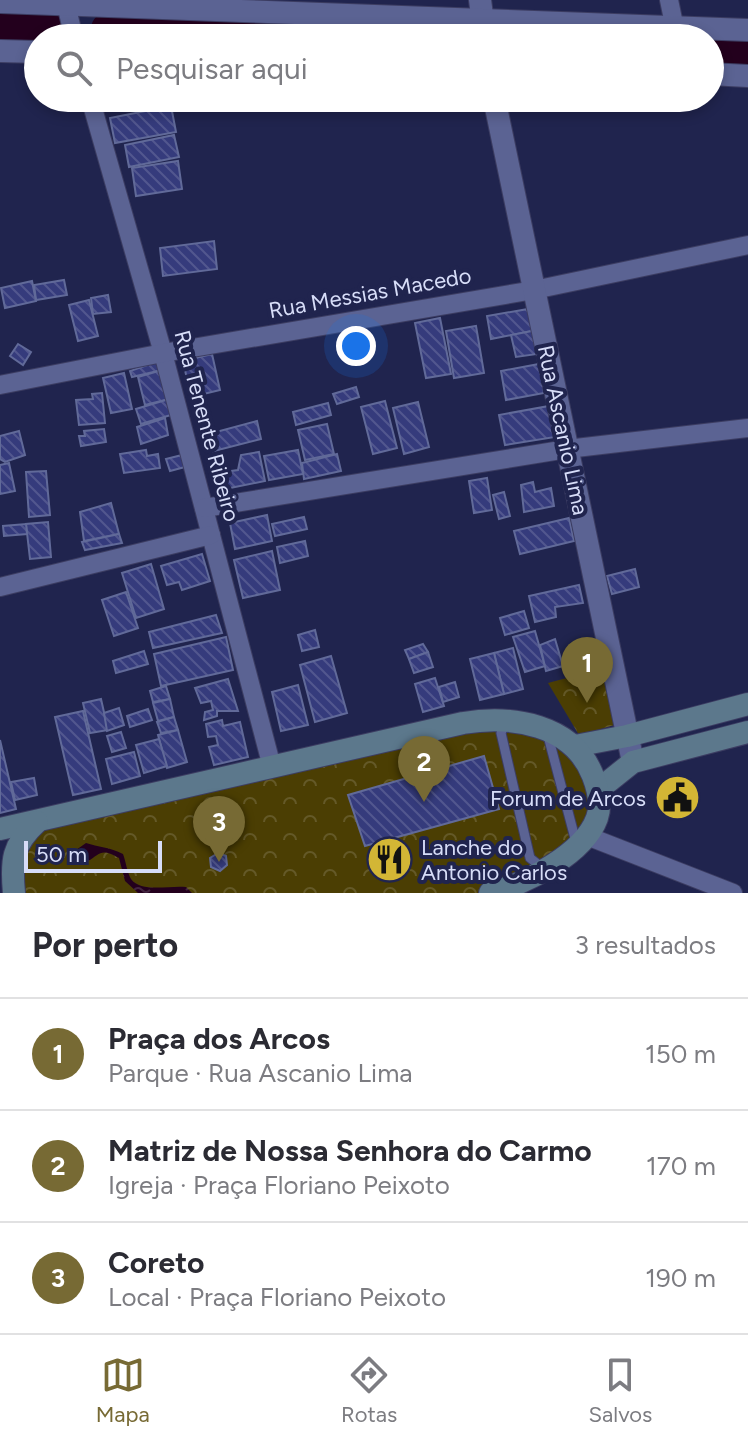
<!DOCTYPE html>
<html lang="pt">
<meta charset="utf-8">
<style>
body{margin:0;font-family:Figtree,sans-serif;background:#f2f2f3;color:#2b2b33}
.scale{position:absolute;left:24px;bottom:20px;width:138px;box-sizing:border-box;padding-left:8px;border:4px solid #d7ddf8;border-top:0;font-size:22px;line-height:28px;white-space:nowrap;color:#d7ddf8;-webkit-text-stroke:6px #20244e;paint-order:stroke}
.you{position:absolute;left:356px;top:346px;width:28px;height:28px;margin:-20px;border:6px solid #fff;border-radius:50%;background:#1a73e8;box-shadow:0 0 0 12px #1a73e833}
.badge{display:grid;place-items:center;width:52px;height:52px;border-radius:50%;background:#776a34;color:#fff;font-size:26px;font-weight:700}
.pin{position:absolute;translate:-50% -66px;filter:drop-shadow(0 2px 4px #0008)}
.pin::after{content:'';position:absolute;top:42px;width:28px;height:24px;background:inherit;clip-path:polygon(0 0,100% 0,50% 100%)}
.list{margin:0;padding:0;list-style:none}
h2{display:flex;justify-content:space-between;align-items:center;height:104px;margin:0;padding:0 32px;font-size:34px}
h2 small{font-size:26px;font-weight:400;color:#7c7c81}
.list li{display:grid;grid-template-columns:52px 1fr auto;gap:24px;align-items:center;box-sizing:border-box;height:112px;padding:0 32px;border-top:2px solid #e1e1e2}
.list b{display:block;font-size:30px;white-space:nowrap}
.list p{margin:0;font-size:26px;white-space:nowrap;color:#7c7c81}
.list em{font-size:26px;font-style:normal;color:#7c7c81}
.icon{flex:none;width:44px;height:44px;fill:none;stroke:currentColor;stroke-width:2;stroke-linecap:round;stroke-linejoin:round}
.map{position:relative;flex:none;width:748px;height:893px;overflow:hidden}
.search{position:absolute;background:#fff;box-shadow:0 4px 12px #0003;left:24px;right:24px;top:24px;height:88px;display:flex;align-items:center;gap:20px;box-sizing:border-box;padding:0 28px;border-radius:44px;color:#7c7c81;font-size:30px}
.sheet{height:440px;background:#fff}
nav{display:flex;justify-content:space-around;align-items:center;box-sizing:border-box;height:112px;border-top:2px solid #e1e1e2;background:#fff;font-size:22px;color:#7c7c81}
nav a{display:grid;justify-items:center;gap:4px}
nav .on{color:#776a34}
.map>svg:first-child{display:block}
.grass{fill:#4b3e03}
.park{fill:url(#park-crowns)}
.water{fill:url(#water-ripples)}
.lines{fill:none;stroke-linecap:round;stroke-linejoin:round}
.river{stroke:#23001d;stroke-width:34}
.building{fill:url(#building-back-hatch);stroke:#616a99;stroke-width:2}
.service-casing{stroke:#3c3d62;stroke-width:11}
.minor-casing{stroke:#3c3d62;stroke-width:20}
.tertiary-casing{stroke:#3c3d62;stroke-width:24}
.secondary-casing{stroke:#3c3d62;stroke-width:24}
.service{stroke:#5b6393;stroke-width:9}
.minor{stroke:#5b6393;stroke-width:18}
.tertiary{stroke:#5b6393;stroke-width:22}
.secondary{stroke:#5c788c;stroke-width:22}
.labels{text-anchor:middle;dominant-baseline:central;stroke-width:8;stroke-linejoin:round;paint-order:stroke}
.street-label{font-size:22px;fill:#d7ddf8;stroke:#20244e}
.poi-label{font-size:22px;fill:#d7ddf8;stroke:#20244e;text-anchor:end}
</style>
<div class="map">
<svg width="748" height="893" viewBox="0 0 748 893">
<defs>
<pattern id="park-crowns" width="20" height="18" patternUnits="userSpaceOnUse" patternTransform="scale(2)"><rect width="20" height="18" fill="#4b3e03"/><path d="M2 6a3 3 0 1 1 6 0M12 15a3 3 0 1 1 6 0" fill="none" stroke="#645928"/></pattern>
<pattern id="water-ripples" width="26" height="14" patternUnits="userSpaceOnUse" patternTransform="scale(2)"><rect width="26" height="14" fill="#23001d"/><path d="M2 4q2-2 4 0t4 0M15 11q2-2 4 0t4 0" fill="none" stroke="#42253f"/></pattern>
<pattern id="building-back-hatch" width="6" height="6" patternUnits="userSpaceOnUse" patternTransform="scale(2)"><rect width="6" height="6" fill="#353b7c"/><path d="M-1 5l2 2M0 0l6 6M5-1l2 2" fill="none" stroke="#52578f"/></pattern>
</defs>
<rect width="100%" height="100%" fill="#20244e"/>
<polygon class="grass" points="549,733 574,748 595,791 578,842"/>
<g class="park">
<polygon points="604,668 618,724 579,735 548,683"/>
<polygon points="463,725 545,732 574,845 494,889 478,893 17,893 29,832"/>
</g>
<path class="water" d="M86,843C98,847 110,847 123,854C126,862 127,872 131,879C141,893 170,885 186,887L192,893H138L125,881L119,858C101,848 101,853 87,862L78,859L76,850Z"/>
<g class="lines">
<g class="river">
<polyline points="0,28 58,29"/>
<polyline points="108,29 426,38"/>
<polyline points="710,50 748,51"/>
</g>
</g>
<g class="building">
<polygon points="106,98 156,98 108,108"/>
<polygon points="171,106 176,132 115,143 110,118"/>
<polygon points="174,135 179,157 129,167 125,145"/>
<polygon points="178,161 182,189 136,196 132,168"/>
<polygon points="214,241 217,269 163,276 160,248"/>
<polygon points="64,280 67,295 36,300 34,285"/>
<polygon points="32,281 36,301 5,308 1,288"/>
<polygon points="108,295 111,312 93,314 91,298"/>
<polygon points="89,300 98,336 78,341 69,305"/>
<polygon points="528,309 532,331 491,339 487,316"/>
<polygon points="440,318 451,374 426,378 415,323"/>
<polygon points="476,326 484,373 454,378 446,331"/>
<polygon points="532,331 537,354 516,357 511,335"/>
<polygon points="18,344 31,352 23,365 10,356"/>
<polygon points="212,354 220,390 191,397 183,361"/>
<polygon points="159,361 162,370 132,377 130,371"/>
<polygon points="539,364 544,393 506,400 501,371"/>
<polygon points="162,370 169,399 145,405 138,377"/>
<polygon points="124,373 132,409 111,413 103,378"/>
<polygon points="356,387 359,397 337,404 333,394"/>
<polygon points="102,393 105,423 79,425 76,400 93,399 92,394"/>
<polygon points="169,399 174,414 141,424 136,409"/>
<polygon points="385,401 397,448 373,454 361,407"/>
<polygon points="418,402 429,447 404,454 393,408"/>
<polygon points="328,403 331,415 296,425 293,412"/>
<polygon points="549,406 555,437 505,445 499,415"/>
<polygon points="165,418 168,435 141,444 137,427"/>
<polygon points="257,421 261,439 210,452 205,435"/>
<polygon points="327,424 334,454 305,460 298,430"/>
<polygon points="104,429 106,442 81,446 79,436 85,436 84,431"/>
<polygon points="19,431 25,455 5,462 0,459 0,436"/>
<polygon points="146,450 147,456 158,454 160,468 124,473 120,454"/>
<polygon points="298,450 303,474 269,480 264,456"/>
<polygon points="259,452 265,481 220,490 216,473 238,470 241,455"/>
<polygon points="337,454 341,471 304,479 302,463"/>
<polygon points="182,455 185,467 170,471 166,459"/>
<polygon points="9,463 15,491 0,494 0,465"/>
<polygon points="46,471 50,515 29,517 26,472"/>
<polygon points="487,478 492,510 474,513 469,481"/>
<polygon points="533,482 535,492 551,488 554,506 524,512 521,485"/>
<polygon points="504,492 510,516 499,519 493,495"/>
<polygon points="111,503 119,534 84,541 80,512"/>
<polygon points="267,515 272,541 235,549 230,523"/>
<polygon points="304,517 307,529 275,536 272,524"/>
<polygon points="569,518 574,541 520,554 514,531"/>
<polygon points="48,522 51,557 30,559 26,524"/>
<polygon points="26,524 27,534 4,536 3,526"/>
<polygon points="119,534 122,543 85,550 82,542"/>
<polygon points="305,541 308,556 280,563 277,547"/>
<polygon points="272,551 280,590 243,598 234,560"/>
<polygon points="202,554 210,581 182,590 179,582 167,585 161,566"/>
<polygon points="151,564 164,609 136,618 122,573"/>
<polygon points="635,569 639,587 612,594 607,576"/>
<polygon points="579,585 583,603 555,607 556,617 535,622 529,596"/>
<polygon points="126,592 138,628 114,636 102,600"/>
<polygon points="524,611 529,628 505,635 500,618"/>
<polygon points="216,615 222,633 153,648 149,632"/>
<polygon points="315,630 319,647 302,651 298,635"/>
<polygon points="535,631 545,666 525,672 513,637"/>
<polygon points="226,637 233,670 161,686 154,654"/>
<polygon points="555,639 563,666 546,671 540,645"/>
<polygon points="423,644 428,652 409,659 405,650"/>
<polygon points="513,648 523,689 504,694 494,653"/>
<polygon points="144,651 148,664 116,673 113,661"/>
<polygon points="428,652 433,667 414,673 409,659"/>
<polygon points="494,653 504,694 480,700 470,659"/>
<polygon points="331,656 347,713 315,722 300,665"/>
<polygon points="435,678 444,706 423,712 415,684"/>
<polygon points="228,679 238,711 217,711 217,716 204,720 205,712 213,710 211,701 201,703 195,688"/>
<polygon points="455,682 459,697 443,702 439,687"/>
<polygon points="298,685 308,725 281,731 272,692"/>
<polygon points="166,686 170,699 153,702 150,691"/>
<polygon points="101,699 108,730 90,733 83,703"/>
<polygon points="170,699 174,717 158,721 153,703"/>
<polygon points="119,708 124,725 107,731 104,713"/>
<polygon points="148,709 152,720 130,727 127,716"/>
<polygon points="83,711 101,789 73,795 55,717"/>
<polygon points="174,717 178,730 161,733 157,722"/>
<polygon points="222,720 223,726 240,722 248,757 214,765 209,747 218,745 216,736 208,737 206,724"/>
<polygon points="178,730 187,762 167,768 158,735"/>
<polygon points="121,732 126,748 112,752 107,736"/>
<polygon points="159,739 167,766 144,773 136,745"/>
<polygon points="0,740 16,809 0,813"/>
<polygon points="134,752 140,776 112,784 106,759"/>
<polygon points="484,756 499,809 365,846 348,795"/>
<polygon points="34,778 37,795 15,800 11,782"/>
<polygon points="218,853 226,856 227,865 220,871 211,867 210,858"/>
</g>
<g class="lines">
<defs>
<g id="service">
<polyline points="506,722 501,733 530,858 544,869"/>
<polyline points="547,732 576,842"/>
</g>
<g id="minor">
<polyline points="65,0 74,38"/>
<polyline points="669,0 675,29"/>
<polyline points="90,98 163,353 272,767"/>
<polyline points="0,385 163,353 534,290 748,245"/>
<polyline points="204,508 567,449 748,428"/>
<polyline points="0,587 211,535"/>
<polyline points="587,836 733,893"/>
</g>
<g id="tertiary">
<polyline points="480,0 485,38"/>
<polyline points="0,2 748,30"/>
<polyline points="0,51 38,52"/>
<polyline points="710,74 748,76"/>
<polyline points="494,98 633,762"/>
</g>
<g id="secondary">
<polyline points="575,746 627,736 748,704"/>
<polyline points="598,790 633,762 748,732"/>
<path d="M0,829L463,723C512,715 573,724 593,776C598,789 602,804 597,818C584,854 525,884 490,893"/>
<path d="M14,893C11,861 12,845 37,822"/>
</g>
</defs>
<use href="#service" class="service-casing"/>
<use href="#minor" class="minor-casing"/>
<use href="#tertiary" class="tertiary-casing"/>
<use href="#secondary" class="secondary-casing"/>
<use href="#service" class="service"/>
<use href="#minor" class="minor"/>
<use href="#tertiary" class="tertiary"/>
<use href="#secondary" class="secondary"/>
</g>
<defs>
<symbol id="civic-disc" viewBox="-11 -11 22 22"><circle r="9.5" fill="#d3b635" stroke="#20244e"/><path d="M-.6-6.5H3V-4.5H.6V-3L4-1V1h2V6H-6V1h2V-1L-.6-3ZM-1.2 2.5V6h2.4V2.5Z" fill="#111"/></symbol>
<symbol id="restaurant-disc" viewBox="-11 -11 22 22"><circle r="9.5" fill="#d3b635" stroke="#20244e"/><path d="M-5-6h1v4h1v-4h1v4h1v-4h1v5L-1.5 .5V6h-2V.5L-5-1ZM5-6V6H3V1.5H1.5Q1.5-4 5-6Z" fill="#111"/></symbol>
</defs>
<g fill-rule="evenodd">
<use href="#civic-disc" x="652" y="772" width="51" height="51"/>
<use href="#restaurant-disc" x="364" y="834" width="51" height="51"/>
</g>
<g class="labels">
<g class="street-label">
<text transform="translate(370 293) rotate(-10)">Rua Messias Macedo</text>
<text transform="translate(207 426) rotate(75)">Rua Tenente Ribeiro</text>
<text transform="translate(563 430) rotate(78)">Rua Ascanio Lima</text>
</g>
<g class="poi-label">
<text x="646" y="798">Forum de Arcos</text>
<text x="421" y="847" text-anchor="start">Lanche do<tspan x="421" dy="25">Antonio Carlos</tspan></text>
</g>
</g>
</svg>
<div class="scale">50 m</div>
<div class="you"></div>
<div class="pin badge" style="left:587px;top:703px">1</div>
<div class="pin badge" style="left:424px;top:802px">2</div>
<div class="pin badge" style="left:219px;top:862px">3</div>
<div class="search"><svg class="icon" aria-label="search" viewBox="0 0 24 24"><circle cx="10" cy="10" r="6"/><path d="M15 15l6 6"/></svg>Pesquisar aqui</div>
</div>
<section class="sheet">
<h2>Por perto<small>3 resultados</small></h2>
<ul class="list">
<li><span class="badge">1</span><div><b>Praça dos Arcos</b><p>Parque · Rua Ascanio Lima</p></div><em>150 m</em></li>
<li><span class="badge">2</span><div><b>Matriz de Nossa Senhora do Carmo</b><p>Igreja · Praça Floriano Peixoto</p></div><em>170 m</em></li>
<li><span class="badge">3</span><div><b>Coreto</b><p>Local · Praça Floriano Peixoto</p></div><em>190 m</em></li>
</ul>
</section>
<nav>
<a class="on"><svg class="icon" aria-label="map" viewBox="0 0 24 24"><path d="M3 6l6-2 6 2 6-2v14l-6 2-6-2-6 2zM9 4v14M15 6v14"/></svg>Mapa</a>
<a><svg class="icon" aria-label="directions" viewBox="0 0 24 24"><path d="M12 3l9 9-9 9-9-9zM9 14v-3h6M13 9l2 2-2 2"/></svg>Rotas</a>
<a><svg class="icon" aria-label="saved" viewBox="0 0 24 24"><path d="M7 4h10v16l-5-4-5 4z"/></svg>Salvos</a>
</nav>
